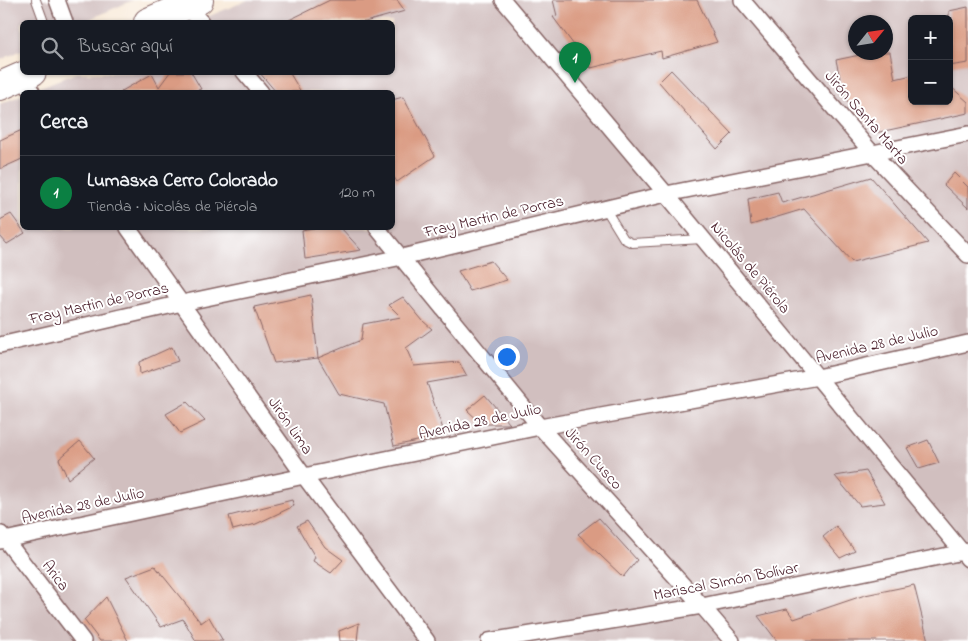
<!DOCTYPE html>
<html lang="es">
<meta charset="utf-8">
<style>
body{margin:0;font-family:"Indie Flower",sans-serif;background:#242831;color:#f1f3f6}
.controls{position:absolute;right:15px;top:15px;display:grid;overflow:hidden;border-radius:8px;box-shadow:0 1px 4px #0004}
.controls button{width:45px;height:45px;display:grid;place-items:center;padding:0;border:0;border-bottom:1px solid #363941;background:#171b24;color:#f1f3f6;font:25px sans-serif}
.compass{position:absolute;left:848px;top:15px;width:45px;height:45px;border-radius:50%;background:#171b24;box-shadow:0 1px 4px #0004;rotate:60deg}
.you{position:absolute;left:506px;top:356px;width:18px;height:18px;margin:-12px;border:4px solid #fff;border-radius:50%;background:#1a73e8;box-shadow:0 0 0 8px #1a73e833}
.badge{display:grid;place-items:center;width:32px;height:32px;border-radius:50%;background:#0b8043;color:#fff;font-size:16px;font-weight:700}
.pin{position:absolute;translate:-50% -41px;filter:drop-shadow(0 1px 2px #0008)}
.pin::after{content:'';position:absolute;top:26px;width:18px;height:15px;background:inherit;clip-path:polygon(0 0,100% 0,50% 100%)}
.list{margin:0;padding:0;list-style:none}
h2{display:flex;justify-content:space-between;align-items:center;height:65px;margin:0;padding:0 20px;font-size:21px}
h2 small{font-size:16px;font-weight:400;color:#9ea1a6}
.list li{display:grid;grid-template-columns:32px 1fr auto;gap:15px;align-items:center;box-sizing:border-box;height:75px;padding:0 20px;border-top:1px solid #363941}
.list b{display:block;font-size:19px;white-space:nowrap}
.list p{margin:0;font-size:16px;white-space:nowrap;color:#9ea1a6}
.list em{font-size:16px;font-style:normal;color:#9ea1a6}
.icon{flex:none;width:28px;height:28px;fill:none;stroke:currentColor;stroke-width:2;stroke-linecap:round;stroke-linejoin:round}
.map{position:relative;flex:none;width:968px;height:641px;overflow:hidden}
.search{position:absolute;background:#171b24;box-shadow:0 1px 4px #0004;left:20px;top:20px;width:375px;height:55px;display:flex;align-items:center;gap:12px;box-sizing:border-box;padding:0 18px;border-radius:8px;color:#9ea1a6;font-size:19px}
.panel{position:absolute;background:#171b24;box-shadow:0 1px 4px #0004;left:20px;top:90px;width:375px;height:140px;border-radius:8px}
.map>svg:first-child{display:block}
.industrial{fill:#d1bfbf;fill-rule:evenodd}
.building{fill:#da9b83}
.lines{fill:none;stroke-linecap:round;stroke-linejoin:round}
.lane-casing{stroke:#876565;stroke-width:10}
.street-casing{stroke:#876565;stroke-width:18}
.highway-casing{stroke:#876565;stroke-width:30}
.lane{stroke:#fff;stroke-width:8}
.street{stroke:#fff;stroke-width:15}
.highway{stroke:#fff;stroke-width:28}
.labels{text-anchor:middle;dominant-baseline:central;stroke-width:4;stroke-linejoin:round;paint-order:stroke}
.street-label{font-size:16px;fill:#4a1f2b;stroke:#fff}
</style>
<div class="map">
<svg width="968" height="641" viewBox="0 0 968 641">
<rect width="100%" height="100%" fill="#fff"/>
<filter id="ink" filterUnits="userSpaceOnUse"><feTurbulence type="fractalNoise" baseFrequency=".02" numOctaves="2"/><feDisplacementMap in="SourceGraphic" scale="10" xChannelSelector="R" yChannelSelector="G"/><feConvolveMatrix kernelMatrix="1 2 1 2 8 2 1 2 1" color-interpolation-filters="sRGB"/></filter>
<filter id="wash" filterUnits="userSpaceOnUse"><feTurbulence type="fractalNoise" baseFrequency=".0096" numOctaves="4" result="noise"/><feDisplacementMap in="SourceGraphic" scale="20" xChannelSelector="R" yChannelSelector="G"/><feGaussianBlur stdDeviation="1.12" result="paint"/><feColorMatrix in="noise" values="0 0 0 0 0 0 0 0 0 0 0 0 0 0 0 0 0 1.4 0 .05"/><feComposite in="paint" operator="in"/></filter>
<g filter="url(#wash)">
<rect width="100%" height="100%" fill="#f7e6d1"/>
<g class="industrial">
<polygon points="0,0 133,0 83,22 22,22 22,50 0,60"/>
<path d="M248,0H968V641H0V104L22,95V228H392V92H28L76,73L392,72V22H195ZM912,19H949V101H912ZM856,22H886V52H856Z"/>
</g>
<g id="blocks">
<g class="building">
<polygon points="330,0 397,0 405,11 365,22 285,22"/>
<polygon points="553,0 697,0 717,42 662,58 661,51 591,68 553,17 557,16"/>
<polygon points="968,7 968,63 949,66 949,11"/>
<polygon points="874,52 890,52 895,79 912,75 912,101 949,101 949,85 968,102 968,113 875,133 844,97 836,60"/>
<polygon points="671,70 732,134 717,149 659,82"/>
<polygon points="170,72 191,72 201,89 191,92 120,92 152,74 159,87"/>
<polygon points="259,72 289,72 301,92 276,92"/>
<polygon points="403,97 435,156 397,182 392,174 392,100"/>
<polygon points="22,130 22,159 0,169 0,140"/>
<polygon points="954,173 968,187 968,208 944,185"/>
<polygon points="871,177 928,243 852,262 804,209 751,225 748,199 778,192 782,203"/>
<polygon points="11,214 25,233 7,244 0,236 0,220"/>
<polygon points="313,228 341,228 361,250 305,259 302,230"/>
<polygon points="491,261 507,280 470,291 458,271"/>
<polygon points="311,295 318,358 274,363 254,307"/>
<polygon points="403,297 423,321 432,329 406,348 414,366 459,362 467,376 427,383 445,435 394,446 384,404 339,394 318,358 361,340 363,324 401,317 389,305"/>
<polygon points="172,347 178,361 140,374 139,362"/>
<polygon points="485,395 510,424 482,424 467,410"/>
<polygon points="187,402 205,421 180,433 166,414"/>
<polygon points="928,440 939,463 919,469 907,448"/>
<polygon points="80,441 94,458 68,479 59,459"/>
<polygon points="866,471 885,503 860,506 835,476"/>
<polygon points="292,500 294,506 256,524 233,530 229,516"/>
<polygon points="599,518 637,560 623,577 578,534"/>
<polygon points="307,521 325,547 343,560 331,573 313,561 315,557 297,526"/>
<polygon points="836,526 855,551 840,558 823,537"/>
<polygon points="155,566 201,623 209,617 223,641 196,641 183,619 161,627 126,577"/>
<polygon points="914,585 928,641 777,641 758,616 787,609 794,619 865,595"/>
<polygon points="106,597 128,641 100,641 84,620"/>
<polygon points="359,623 357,641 340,641 339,631"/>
</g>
</g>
</g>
<g filter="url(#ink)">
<use href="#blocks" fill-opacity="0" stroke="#876565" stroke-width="1"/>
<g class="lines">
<defs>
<g id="lane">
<polyline points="36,0 44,22"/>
<polyline points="605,208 624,239 632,243 703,239"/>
</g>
<g id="street">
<polyline points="57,0 65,22"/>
<polyline points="503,0 666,194 968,559"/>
<polyline points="742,0 872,153 968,255"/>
<polyline points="186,6 201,22"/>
<polyline points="244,72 261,92"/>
<polyline points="22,77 32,92"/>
<polyline points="128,228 304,476 427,641"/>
<polyline points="377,228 540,427 702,606 732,641"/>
<polyline points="0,345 182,303 402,257 666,194 968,134"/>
<polyline points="1,534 83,641"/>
<polyline points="0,541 304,476 540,427 818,377 968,343"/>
<polyline points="489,641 702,606 968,551"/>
</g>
<g id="highway">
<polyline points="148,22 199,0"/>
<polyline points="0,86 32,72"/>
</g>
</defs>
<use href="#lane" class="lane-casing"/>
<use href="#street" class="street-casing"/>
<use href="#highway" class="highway-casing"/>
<use href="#lane" class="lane"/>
<use href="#street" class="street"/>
<use href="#highway" class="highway"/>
</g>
</g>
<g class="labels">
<g class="street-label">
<text transform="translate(866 118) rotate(49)">Jirón Santa Marta</text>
<text transform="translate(494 217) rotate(-13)">Fray Martin de Porras</text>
<text transform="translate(750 268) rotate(50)">Nicolás de Piérola</text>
<text transform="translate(99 304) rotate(-13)">Fray Martin de Porras</text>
<text transform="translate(877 345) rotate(-13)">Avenida 28 de Julio</text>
<text transform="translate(480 422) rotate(-12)">Avenida 28 de Julio</text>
<text transform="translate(290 426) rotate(55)">Jirón Lima</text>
<text transform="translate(593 459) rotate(48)">Jirón Cusco</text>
<text transform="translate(83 506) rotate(-12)">Avenida 28 de Julio</text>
<text transform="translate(55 576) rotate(53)">Arica</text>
<text transform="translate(726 582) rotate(-11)">Mariscal SImón Bolívar</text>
</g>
</g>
</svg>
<div class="controls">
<button>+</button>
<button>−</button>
</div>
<svg class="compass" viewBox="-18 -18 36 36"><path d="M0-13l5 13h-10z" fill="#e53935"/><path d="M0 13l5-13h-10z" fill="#9ea1a6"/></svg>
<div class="you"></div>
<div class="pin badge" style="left:575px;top:83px">1</div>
<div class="search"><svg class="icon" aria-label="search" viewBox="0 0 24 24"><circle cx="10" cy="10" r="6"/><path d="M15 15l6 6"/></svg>Buscar aquí</div>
<section class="panel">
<h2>Cerca<small></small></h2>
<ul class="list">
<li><span class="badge">1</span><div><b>Lumasxa Cerro Colorado</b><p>Tienda · Nicolás de Piérola</p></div><em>120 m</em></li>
</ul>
</section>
</div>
